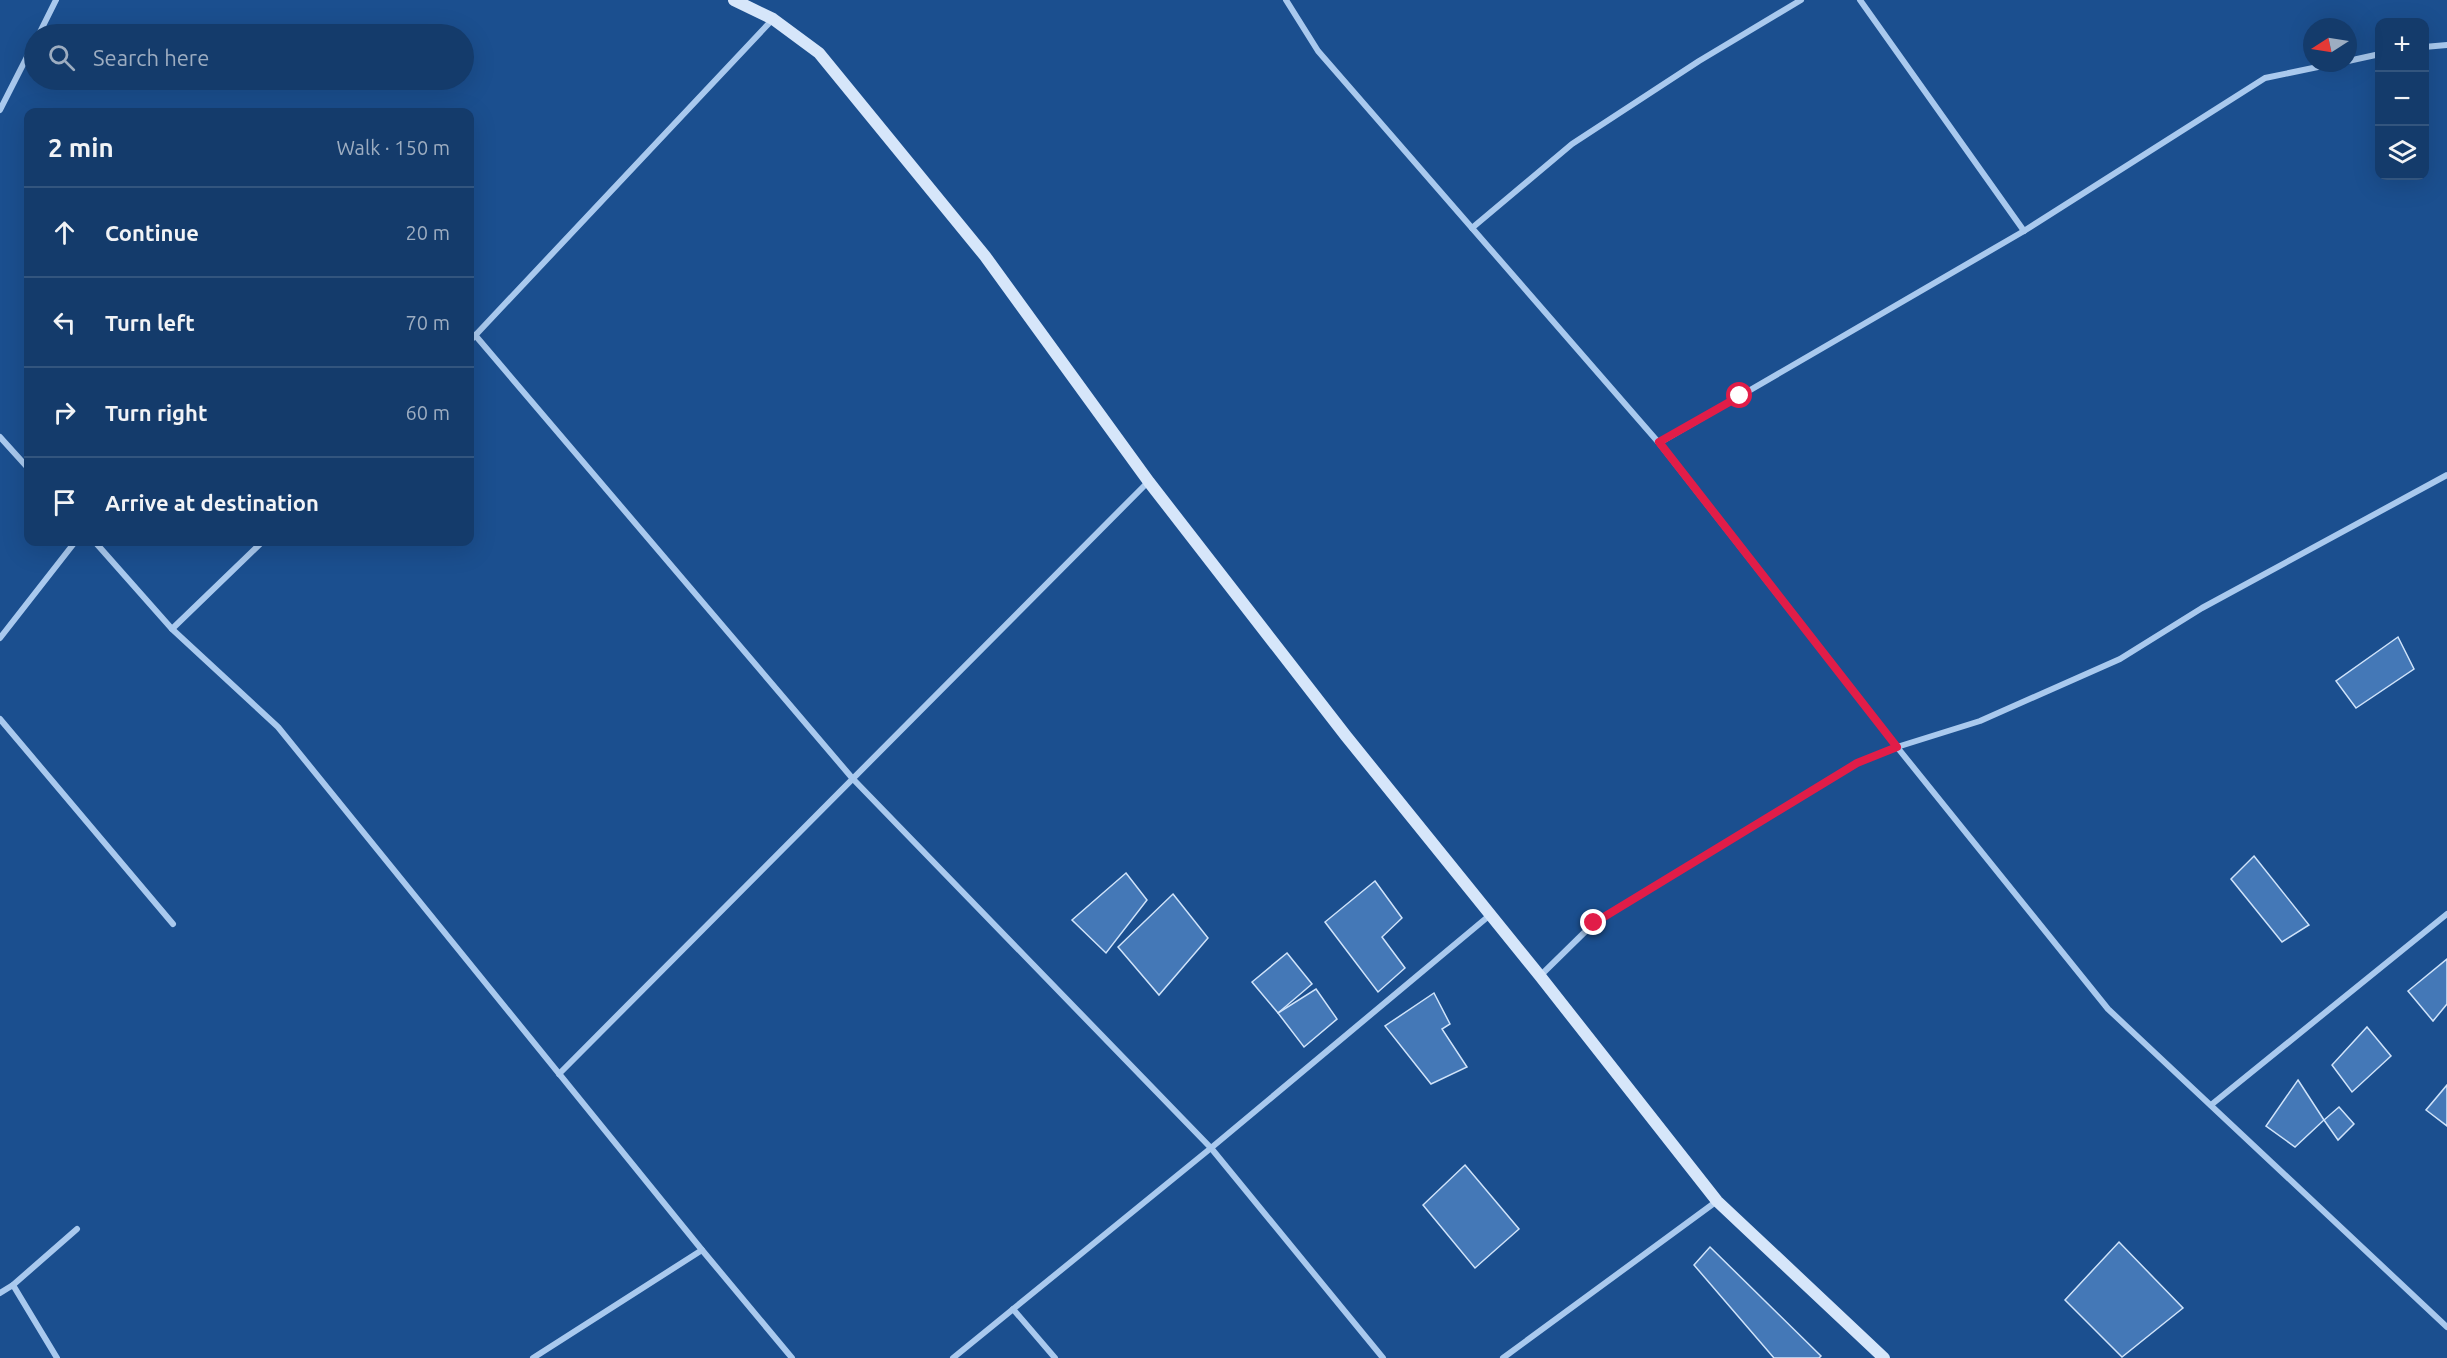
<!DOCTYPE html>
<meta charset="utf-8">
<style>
body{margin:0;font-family:Ubuntu,sans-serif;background:#214673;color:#f1f3f6}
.controls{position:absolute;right:18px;top:18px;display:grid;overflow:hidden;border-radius:12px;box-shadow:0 6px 24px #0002}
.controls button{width:54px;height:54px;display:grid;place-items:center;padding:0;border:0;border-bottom:2px solid #33557e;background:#143b6b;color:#f1f3f6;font:30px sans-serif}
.compass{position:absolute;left:2303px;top:18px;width:54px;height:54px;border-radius:50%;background:#143b6b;box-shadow:0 6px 24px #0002;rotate:258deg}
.stop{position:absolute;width:18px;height:18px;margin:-14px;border:4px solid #e11d48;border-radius:50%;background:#fff}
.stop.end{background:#e11d48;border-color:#fff;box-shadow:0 2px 6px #0008}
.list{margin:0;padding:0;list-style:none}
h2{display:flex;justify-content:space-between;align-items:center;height:78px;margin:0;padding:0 24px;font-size:26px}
h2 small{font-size:20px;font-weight:400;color:#9dadc1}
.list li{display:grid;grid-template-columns:39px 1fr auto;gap:18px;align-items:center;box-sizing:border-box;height:90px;padding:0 24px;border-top:2px solid #33557e}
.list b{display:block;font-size:22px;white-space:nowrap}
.list em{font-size:20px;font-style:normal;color:#9dadc1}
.icon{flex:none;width:33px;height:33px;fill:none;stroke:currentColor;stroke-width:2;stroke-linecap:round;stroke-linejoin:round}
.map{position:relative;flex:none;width:2447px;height:1358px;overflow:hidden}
.search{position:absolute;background:#143b6b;box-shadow:0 6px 24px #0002;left:24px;top:24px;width:450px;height:66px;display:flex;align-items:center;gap:15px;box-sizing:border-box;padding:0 21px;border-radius:33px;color:#9dadc1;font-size:22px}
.panel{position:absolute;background:#143b6b;box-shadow:0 6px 24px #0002;left:24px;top:108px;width:450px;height:438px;border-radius:12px}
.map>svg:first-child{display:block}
.building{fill:#4478b7;stroke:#cfe3fa;stroke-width:1.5}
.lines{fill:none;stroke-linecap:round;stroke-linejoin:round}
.street{stroke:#a9c9ee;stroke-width:6}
.secondary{stroke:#d6e6fa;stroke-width:12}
.route{stroke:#e11d48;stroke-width:8}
</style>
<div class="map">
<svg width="2447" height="1358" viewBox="0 0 2447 1358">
<rect width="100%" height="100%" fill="#1b4f8f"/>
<g class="building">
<polygon points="2398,637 2414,669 2356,708 2336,681"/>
<polygon points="2254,856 2309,925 2282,942 2231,879"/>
<polygon points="1126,873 1147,900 1106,953 1072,920"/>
<polygon points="1375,881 1402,918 1382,937 1405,968 1378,992 1325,922"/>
<polygon points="1173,894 1208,938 1159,995 1118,947"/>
<polygon points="1287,953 1312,984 1278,1013 1252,982"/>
<polygon points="2447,959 2447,1004 2433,1021 2408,991"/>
<polygon points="1316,989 1337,1019 1304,1047 1278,1013"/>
<polygon points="1434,993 1450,1024 1442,1029 1467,1067 1431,1084 1385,1026"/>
<polygon points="2367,1027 2391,1056 2352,1092 2332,1065"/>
<polygon points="2298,1080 2324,1120 2295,1147 2266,1126"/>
<polygon points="2447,1085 2447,1126 2426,1110"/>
<polygon points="2339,1107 2354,1124 2338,1140 2324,1120"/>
<polygon points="1465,1165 1519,1229 1475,1268 1423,1205"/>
<polygon points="2119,1242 2183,1308 2122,1357 2065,1300"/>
<polygon points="1710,1247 1821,1356 1819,1358 1774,1358 1694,1265"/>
</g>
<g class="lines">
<g class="street">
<polyline points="1286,0 1318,51 1659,443 1897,747 2108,1009 2447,1327"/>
<polyline points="1860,0 2024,231"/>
<polyline points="39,34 56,0"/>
<polyline points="2424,47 2447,45"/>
<polyline points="2348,61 2380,54"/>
<polyline points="0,110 34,43"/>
<polyline points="1472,228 1572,144 1699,61 1801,0"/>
<polyline points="475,335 853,779 1211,1148 1383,1358"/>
<polyline points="470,341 773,19"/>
<polyline points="0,437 28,468"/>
<polyline points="1659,443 2024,231 2265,78 2337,63"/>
<polyline points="95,542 172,629 278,727 702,1250 792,1358"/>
<polyline points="172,629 262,542"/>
<polyline points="0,638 75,542"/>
<polyline points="0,719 173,924"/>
<polyline points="1540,976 1594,923 1857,763 1897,747 1980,721 2120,659 2202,608 2447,475"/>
<polyline points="559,1074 1148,482"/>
<polyline points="2211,1105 2447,914"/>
<polyline points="13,1285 57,1358"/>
<polyline points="0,1293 13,1285 77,1229"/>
<polyline points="1013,1309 1055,1358"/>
<polyline points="533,1358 702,1250"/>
<polyline points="953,1358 1211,1148 1490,915"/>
<polyline points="1503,1358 1717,1201"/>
</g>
<polyline class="secondary" points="734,0 773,19 819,53 985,256 1149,482 1346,736 1540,976 1717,1201 1884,1358"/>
</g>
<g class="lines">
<polyline class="route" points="1594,923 1857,763 1897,747 1659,442 1740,396"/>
</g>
</svg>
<div class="controls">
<button>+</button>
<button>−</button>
<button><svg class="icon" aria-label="layers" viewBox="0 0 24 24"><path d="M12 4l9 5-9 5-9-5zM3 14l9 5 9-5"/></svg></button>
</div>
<svg class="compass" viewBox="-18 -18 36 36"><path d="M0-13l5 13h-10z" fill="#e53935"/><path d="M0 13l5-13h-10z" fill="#9dadc1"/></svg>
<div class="stop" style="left:1740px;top:396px"></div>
<div class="stop end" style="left:1594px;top:923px"></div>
<div class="search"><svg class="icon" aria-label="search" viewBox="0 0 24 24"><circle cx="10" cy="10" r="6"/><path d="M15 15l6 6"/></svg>Search here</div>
<section class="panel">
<h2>2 min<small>Walk · 150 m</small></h2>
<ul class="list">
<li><svg class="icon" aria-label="ahead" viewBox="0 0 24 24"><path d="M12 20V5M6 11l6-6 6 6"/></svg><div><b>Continue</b></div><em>20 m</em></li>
<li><svg class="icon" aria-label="left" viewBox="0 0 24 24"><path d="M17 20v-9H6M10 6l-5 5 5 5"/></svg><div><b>Turn left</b></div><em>70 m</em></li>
<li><svg class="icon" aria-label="right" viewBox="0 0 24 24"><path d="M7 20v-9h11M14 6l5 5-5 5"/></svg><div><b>Turn right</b></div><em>60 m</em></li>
<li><svg class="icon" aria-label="arrive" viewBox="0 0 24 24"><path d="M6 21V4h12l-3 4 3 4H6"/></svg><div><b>Arrive at destination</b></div></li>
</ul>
</section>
</div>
